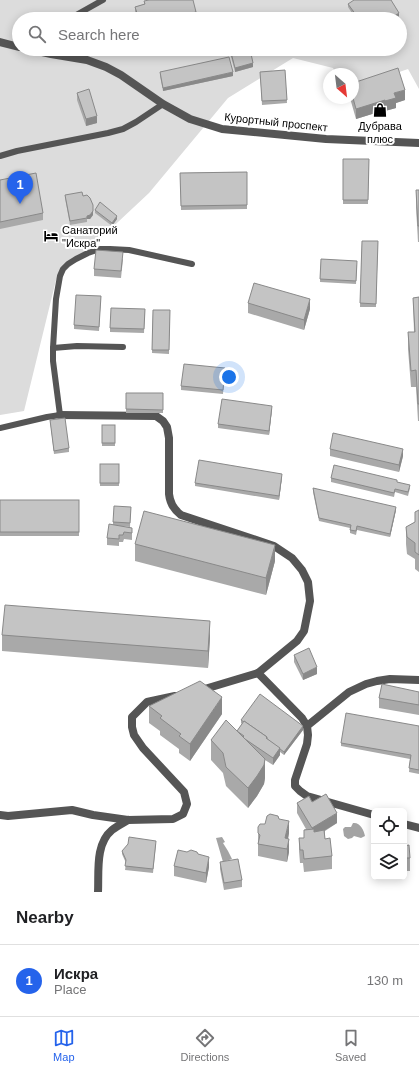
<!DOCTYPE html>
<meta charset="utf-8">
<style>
body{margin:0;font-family:Arial,sans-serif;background:#f2f2f2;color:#202124}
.controls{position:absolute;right:12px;bottom:12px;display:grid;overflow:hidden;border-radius:6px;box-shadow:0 2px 10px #0003}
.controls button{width:36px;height:36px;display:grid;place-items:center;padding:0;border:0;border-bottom:1px solid #e0e0e0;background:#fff;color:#202124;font:20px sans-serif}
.compass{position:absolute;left:323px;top:68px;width:36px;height:36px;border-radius:50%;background:#fff;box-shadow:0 2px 10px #0003;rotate:152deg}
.you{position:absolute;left:229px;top:377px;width:14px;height:14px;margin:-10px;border:3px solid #fff;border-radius:50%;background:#1a73e8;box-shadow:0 0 0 6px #1a73e833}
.badge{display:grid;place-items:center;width:26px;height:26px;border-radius:50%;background:#2563eb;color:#fff;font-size:13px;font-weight:700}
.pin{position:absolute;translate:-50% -33px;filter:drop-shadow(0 1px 2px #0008)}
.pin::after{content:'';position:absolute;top:21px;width:14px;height:12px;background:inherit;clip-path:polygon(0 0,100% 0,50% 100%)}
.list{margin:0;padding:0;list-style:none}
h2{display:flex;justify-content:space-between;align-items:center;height:52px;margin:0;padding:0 16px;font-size:17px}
h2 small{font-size:13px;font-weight:400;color:#757577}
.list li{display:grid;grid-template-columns:26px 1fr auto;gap:12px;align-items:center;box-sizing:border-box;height:72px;padding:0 16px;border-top:1px solid #e0e0e0}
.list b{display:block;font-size:15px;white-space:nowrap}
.list p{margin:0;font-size:13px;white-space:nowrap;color:#757577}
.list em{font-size:13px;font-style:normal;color:#757577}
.icon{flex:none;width:22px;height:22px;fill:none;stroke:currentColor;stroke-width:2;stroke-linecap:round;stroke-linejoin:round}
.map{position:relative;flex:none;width:419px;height:892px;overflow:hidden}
.search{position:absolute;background:#fff;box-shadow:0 2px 10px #0003;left:12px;right:12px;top:12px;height:44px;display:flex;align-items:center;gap:10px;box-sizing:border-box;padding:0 14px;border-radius:22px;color:#757577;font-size:15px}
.sheet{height:124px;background:#fff}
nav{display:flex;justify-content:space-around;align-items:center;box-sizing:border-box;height:56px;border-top:1px solid #e0e0e0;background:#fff;font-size:11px;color:#757577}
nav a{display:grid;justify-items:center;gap:2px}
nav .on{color:#2563eb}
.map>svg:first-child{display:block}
.green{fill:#dcdcdc;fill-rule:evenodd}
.water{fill:#a3a3a3}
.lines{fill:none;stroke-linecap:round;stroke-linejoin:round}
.service{stroke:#555;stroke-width:6}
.minor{stroke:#555;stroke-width:8}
.tertiary{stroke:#555;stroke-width:8}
.wall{fill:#a9a9a9}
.shaded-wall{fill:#898989}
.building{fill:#c4c4c4;stroke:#898989}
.labels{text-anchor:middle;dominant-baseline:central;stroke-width:4;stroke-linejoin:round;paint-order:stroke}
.street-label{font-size:11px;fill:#000;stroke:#fff}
.poi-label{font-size:11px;fill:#000;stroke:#fff}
</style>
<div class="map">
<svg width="419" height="892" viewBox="0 0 419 892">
<rect width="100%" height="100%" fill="#fff"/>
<path class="green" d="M0,0H419V89L408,69L353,88V74H336L333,68L293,58L228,98L149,193L56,280L24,411L0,415ZM19,19H400V49H19Z"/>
<g class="water">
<path d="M353,823C360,822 364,830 365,836L361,838L354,836L352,838L348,839L344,836L343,829L345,827H351Z"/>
<polygon points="222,837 225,842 223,843 228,851 232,859 223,862 216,838"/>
</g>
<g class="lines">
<g class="service">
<polyline points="69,19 103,0"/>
<polyline points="0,156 17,151 108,133 123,129 136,122 163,104"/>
<polyline points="53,348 77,346 123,347"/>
<polyline points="0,428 47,417 60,415 53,361 53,348 56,299 60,276 63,269 68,264 76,259 88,253 100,249 110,249 129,250 192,264"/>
</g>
<g class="minor">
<path d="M60,415L156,416L163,421L167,427L169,438V494C170,503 173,509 181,515L274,546L292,558L302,570L308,582L310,601L304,631L297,641L258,673"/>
<polyline points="198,691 258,673 302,718 307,726"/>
<polyline points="0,815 8,816 72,810 93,815 128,820 173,819 183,814 187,804 184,792 143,748 134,735 132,727 132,717 147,702 175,696"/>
<polyline points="374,815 307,796 300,791 295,786 295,780 307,744 308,735 307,726 349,692 366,684 377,681 390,679 419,680"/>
<polyline points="404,824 419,828"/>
<path d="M98,892C99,872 95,844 112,830C117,826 123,823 128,820"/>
</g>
<g class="tertiary">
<polyline points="0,42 19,47"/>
<polyline points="29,49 51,54 87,60 106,67 121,75 163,104 190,119 222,129 326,139 419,143"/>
</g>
</g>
<g class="wall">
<polygon points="144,1 196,19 135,19 135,7 144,4"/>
<polygon points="348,4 399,16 395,19 356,19 348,7"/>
<polygon points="229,49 250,49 253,67 235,72"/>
<polygon points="285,70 287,103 262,105 260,72"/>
<polygon points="160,72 233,76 163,91 160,76"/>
<polygon points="77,93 97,123 86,126 77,100"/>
<polygon points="350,98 353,98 405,100 396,103 396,108 385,111 385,110 356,119"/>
<polygon points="343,159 369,159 368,204 343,204"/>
<polygon points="247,172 247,209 181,210 180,173"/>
<polygon points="0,180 43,213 43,220 0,229"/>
<polygon points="416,190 419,190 419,242 418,242 416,207"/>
<polygon points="65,195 83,196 93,205 93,215 90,219 87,219 87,222 70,225 65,198"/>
<polygon points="95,210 117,219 112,226 95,213"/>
<polygon points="362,241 378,241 376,307 360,307"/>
<polygon points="123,259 121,278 94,276 94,269"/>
<polygon points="321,259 357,265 356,284 320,282"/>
<polygon points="101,296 99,331 74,329 74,325"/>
<polygon points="419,297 419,421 418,421 416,387 411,387 408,349 408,332 414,332 413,298"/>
<polygon points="248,303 310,309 304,330 248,313"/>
<polygon points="145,309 144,333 110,332 110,328"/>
<polygon points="153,310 170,310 169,354 152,353"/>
<polygon points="225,371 223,394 181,390 181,386"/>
<rect x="126" y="393" width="37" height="20"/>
<polygon points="272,409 269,435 218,428 218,424"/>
<polygon points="50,420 69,448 69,452 54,454"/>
<rect x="102" y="425" width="13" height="21"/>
<polygon points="330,449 403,456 399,472 330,456"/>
<rect x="100" y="464" width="19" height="22"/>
<polygon points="282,477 279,500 195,486 195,483"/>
<polygon points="331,478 397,482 410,488 408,496 395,492 394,497 331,482"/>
<polygon points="313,488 396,510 390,537 357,530 356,535 350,533 350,528 319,521 313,492"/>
<rect x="0" y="500" width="79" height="36"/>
<polygon points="131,507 130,527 120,526 132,528 132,540 124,539 123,542 119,542 119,546 107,545 107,538 113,525 113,522"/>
<polygon points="419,510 419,572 415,569 415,559 407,554 406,544 406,527 415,522"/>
<polygon points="135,544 275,561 266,595 135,561"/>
<polygon points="2,635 210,637 208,668 2,651"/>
<polygon points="294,655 317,674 303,680 294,662"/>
<polygon points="419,692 419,715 379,708 379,698"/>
<polygon points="149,706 222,714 190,761 179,753 179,749 160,735 160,731 149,723"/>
<polygon points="241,720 303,730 284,755 280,752 280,755 273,765 265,760 265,778 264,784 257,796 248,808 226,786 223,773 211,760 211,740 237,731 242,724 241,723"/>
<polygon points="419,726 419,774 409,772 410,759 341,746 341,743"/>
<polygon points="312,802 337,823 325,831 325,839 332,856 332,869 304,872 303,863 300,863 299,851 299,838 304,838 304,830 306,829 297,813 297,803"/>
<polygon points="258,827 289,833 288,839 289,852 287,862 258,856"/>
<polygon points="374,841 374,862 373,854 373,842"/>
<polygon points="156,844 153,873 125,870 126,863 122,854 122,851"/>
<polygon points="404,846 410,858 410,871 404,871"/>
<polygon points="198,854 209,867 206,883 174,876 174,866"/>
<polygon points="220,862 242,880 242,887 224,890 220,869"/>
</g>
<g class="shaded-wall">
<polygon points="196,12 196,19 173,19 173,18"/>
<polygon points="399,13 399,16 395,19 390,19"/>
<polygon points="253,63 253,67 235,72 235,68"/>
<polygon points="233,72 233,76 163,91 163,88"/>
<polygon points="405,90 405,100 396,103 396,108 385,111 385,101 394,93"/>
<polygon points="385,100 385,110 356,119 356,109"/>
<polygon points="97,116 97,123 86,126 86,119"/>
<polygon points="93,211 93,215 90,219 87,219 87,216"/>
<polygon points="117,216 117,219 112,226 112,223"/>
<polygon points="310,299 310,309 304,330 304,320"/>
<polygon points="272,406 272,409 269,435 269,431"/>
<polygon points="403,449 403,456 399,472 399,465"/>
<polygon points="282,474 282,477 279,500 279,496"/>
<polygon points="396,507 396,510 390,537 390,534"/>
<polygon points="275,545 275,561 266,595 266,578"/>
<polygon points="210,621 210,637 208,668 208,651"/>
<polygon points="317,667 317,674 303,680 303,674"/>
<polygon points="222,697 222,714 190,761 190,744"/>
<polygon points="303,726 303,730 284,755 284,752"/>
<polygon points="280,748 280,755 273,765 273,758"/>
<polygon points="265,759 265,778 264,784 257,796 248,808 248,788"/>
<polygon points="337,813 337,823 312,838 312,828"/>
<polygon points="289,821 289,833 286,849 285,838"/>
<polygon points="289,839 289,852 287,862 287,849"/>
<polygon points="209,857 209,867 206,883 206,873"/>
</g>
<g class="building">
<polygon points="149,0 193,0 196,12 173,18 173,19 136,19 135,16 137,13 135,7 145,4 144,1"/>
<polygon points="354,0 391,0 399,13 390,19 359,19 348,4"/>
<polygon points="230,49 250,49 253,63 235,68"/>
<polygon points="229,57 233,72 163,88 160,72"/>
<polygon points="398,68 405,90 394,93 396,98 385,101 385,100 356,109 353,98 353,83"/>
<polygon points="285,70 287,100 262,101 260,72"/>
<polygon points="89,89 97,116 86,119 77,93"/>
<polygon points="343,159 369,159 368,200 343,200"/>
<polygon points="247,172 247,205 181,206 180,173"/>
<polygon points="36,173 43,213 0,222 0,180"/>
<polygon points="416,190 419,190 419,226 418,226"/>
<polygon points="82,192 83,196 87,195 90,198 93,205 93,211 90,215 87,216 87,218 70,221 65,195"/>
<polygon points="100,202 117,216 112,223 95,210"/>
<polygon points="362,241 378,241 376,304 360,303"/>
<polygon points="96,250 123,252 121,271 94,269"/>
<polygon points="321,259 357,261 356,281 320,279"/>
<polygon points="254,283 310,299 304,320 248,303"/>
<polygon points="76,295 101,296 99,327 74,325"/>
<polygon points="419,297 419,404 418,404 416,370 411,371 408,332 415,332 413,298"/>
<polygon points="111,308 145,309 144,329 110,328"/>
<polygon points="153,310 170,310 169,350 152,350"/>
<polygon points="184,364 225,368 223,390 181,386"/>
<polygon points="126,393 163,393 163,410 126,409"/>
<polygon points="222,399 272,406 269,431 218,424"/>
<polygon points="65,418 69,448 54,451 50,420"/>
<rect x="102" y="425" width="13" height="18"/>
<polygon points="333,433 403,449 399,465 330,449"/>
<polygon points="199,460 282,474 279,496 195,483"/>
<rect x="100" y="464" width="19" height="19"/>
<polygon points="334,465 397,480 397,482 410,485 408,492 395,489 394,493 331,478"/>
<polygon points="313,488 396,507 390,534 357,526 356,531 350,530 351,525 319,518"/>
<rect x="0" y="500" width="79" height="32"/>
<polygon points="114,506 131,507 130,523 113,522"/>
<polygon points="419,510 419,555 415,552 415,543 407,537 406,527 415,522 415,512"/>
<polygon points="144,511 275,545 266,578 135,544"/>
<polygon points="109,524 132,528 132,533 124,532 123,535 119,535 119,539 107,538"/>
<polygon points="5,605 210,621 208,651 2,635"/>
<polygon points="309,648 317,667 303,674 294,655"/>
<polygon points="200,681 222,697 190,744 179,736 181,734 160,718 162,716 149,706"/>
<polygon points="382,684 419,692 419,705 379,698"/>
<polygon points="260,694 303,726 284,752 267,739 267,737 244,721 244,722 241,720"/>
<polygon points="346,713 419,726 419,770 409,768 411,755 341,743"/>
<polygon points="226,720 265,759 264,765 257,776 248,788 226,767 223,753 211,740"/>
<polygon points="244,721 267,737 266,738 280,748 273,758 245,739 243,737 244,736 237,731"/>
<polygon points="326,794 337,813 312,828 297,803 309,796 312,802"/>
<polygon points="270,814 278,816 279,819 289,821 285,838 289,839 287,849 258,844 260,835 258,833 258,827 260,824 265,824 267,816"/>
<polygon points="314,829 314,832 324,830 325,839 330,838 332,856 304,859 303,850 300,850 299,838 304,838 304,830"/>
<polygon points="129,837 156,841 153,869 125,866 126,860 122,851 128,844"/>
<polygon points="409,845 410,858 404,858 404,846"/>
<polygon points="178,850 187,852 191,850 197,852 198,854 209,857 206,873 174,866"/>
<polygon points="238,859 242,880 224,883 220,862"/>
</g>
<defs>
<symbol id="shop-bare" viewBox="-9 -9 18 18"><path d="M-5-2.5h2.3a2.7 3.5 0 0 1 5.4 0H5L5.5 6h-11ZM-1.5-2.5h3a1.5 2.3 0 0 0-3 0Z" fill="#000" stroke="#fff" stroke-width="2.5" paint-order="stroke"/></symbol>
<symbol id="hotel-bare" viewBox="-9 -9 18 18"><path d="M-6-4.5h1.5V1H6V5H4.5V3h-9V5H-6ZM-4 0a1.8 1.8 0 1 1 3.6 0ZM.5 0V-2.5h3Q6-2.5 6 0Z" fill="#000" stroke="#fff" stroke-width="2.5" paint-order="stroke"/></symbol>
</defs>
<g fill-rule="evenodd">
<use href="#shop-bare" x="370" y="100" width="20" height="20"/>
<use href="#hotel-bare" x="41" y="226" width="20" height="20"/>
</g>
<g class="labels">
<g class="street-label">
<text transform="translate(276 122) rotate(6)">Курортный проспект</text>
</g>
<g class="poi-label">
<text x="380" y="126">Дубрава<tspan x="380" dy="13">плюс</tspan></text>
<text x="62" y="230" text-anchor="start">Санаторий<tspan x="62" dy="13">"Искра"</tspan></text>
</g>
</g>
</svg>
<div class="controls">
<button><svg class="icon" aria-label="locate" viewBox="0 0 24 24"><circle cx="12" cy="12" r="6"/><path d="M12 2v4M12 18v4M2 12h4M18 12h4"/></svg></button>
<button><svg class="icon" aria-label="layers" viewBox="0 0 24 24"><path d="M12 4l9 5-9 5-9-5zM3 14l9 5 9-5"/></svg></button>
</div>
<svg class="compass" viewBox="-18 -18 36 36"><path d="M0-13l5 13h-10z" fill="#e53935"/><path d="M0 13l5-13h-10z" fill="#757577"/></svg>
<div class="you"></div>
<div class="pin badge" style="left:20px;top:204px">1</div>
<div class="search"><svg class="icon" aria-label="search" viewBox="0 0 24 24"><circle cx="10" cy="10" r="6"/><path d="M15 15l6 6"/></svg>Search here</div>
</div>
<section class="sheet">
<h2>Nearby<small></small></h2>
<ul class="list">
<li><span class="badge">1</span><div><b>Искра</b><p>Place</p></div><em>130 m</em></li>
</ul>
</section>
<nav>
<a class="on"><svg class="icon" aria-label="map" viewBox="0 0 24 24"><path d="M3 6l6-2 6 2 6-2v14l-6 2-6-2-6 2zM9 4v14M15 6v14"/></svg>Map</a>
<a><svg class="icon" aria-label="directions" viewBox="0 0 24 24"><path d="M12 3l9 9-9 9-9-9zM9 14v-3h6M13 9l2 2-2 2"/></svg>Directions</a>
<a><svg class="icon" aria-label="saved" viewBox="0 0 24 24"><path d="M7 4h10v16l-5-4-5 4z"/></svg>Saved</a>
</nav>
